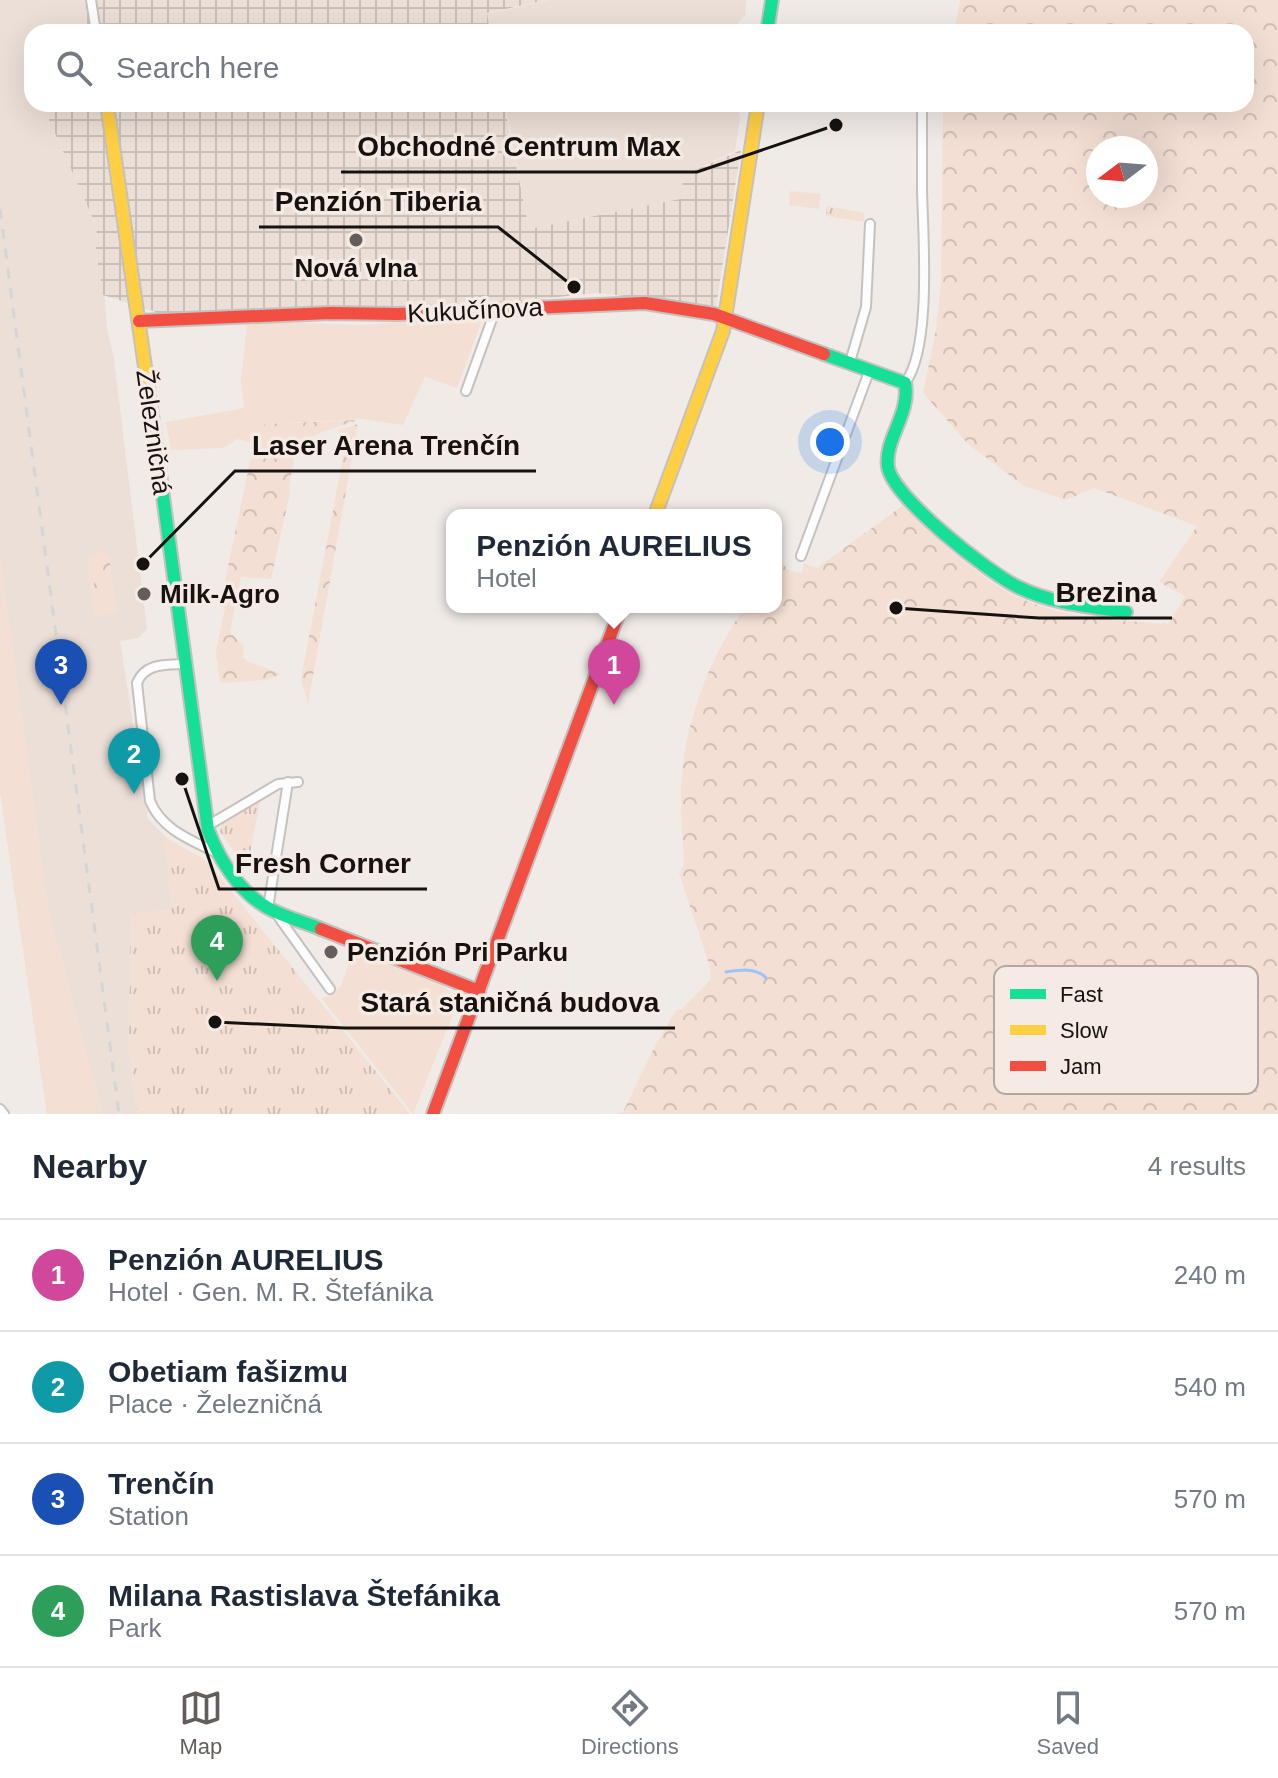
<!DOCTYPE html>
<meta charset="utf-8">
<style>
body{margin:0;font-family:Helvetica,sans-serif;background:#f6f6f7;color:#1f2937}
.compass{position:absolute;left:1086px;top:136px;width:72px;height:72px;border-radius:50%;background:#fff;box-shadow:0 8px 32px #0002;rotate:254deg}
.you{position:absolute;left:830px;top:442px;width:28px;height:28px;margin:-20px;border:6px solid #fff;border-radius:50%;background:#1a73e8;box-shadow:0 0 0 12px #1a73e833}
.badge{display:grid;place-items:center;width:52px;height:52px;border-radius:50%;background:#635e5c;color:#fff;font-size:26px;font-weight:700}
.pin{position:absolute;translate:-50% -66px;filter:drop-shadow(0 2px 4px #0008)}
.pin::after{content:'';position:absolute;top:42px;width:28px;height:24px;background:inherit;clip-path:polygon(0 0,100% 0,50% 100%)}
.popup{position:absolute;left:446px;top:509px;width:336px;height:104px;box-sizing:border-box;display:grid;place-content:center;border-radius:16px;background:#fff;filter:drop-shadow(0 2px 6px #0005);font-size:26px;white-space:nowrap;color:#747a83}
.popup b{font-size:30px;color:#1f2937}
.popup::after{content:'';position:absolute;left:50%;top:100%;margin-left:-16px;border:16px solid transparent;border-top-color:#fff}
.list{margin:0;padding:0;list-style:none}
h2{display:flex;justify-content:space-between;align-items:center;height:104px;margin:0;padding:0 32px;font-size:34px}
h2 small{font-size:26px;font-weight:400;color:#747a83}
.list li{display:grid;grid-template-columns:52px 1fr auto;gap:24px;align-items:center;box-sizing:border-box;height:112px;padding:0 32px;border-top:2px solid #e0e1e3}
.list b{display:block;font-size:30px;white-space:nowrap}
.list p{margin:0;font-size:26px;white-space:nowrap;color:#747a83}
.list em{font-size:26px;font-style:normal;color:#747a83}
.icon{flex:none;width:44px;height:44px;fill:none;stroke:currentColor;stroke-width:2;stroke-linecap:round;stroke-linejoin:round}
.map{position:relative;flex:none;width:1278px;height:1114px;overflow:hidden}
.search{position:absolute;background:#fff;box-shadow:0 8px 32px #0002;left:24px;right:24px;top:24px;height:88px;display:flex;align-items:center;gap:20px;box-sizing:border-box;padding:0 28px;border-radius:24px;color:#747a83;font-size:30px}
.sheet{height:552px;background:#fff}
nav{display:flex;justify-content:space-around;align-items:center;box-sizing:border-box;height:112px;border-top:2px solid #e0e1e3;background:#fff;font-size:22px;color:#747a83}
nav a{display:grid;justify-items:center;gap:4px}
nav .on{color:#635e5c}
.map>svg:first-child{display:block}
.built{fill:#ecdfd8}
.industrial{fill:url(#industrial-grid)}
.green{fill:#f4dfd4}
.forest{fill:url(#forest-crowns);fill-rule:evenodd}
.park{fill:url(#park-tufts)}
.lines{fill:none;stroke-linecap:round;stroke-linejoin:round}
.stream{stroke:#9ec4f7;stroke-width:3}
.street-casing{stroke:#c6c1bf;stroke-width:12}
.fast-casing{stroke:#c6c1bf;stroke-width:16}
.slow-casing{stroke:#c6c1bf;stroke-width:16}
.jam-casing{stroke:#c6c1bf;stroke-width:16}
.street{stroke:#fdfcfc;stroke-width:8}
.fast{stroke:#16e098;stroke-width:12}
.slow{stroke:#ffcf43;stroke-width:12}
.jam{stroke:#f24e42;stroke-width:12}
.rail{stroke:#d6d4d4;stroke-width:3;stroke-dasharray:10 10;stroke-linecap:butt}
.poi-dot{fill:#635e5c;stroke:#f5eae4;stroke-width:3}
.labels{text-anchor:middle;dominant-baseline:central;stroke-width:7;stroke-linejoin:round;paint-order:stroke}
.poi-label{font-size:26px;font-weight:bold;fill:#161210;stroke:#f5eae4;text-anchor:start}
.street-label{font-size:26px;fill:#161210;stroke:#f5eae4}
.key{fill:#f5eae4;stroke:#b2a9a4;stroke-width:2}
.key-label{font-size:22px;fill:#161210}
.leader{fill:none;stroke:#161210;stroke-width:3}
.callout-dot{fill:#161210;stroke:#f5eae4;stroke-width:3}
.callout-label{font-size:28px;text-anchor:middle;font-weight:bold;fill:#161210;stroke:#f5eae4;stroke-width:7;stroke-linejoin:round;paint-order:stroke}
</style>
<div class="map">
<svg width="1278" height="1114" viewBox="0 0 1278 1114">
<defs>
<pattern id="industrial-grid" width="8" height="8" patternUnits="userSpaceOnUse" patternTransform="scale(2)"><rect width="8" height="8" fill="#ecdfd8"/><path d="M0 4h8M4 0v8" fill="none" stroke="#cabeb8"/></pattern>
<pattern id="forest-crowns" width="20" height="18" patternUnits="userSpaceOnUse" patternTransform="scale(2)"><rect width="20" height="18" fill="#f4dfd4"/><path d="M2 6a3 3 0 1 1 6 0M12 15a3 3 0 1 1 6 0" fill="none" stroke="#d0beb5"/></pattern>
<pattern id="park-tufts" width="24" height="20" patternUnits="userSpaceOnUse" patternTransform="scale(2)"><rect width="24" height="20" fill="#f4dfd4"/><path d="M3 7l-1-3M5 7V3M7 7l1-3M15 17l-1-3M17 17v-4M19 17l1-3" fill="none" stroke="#d0beb5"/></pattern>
</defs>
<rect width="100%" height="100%" fill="#f1ebe8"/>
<g class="built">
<polygon points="0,0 82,0 85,4 88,32 32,32 32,58 29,60 32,73 32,104 42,104 95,223 97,236 94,237 105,299 107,329 114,359 147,629 139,638 120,641 148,819 167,838 192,854 172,909 131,915 129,1050 137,1114 47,1114 0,791"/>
<polygon points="549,0 746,0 745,15 730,32 490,32 487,14"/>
<polygon points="505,104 737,104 740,119 735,151 681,176 685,198 529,229"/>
</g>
<g class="industrial">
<polygon points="82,0 547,0 487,13 490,32 88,32 85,4"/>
<polygon points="42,104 504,104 529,229 685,198 681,176 741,150 716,306 597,293 417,311 159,313 103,295 94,237 97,236 95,223"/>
</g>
<g class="green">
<polygon points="790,191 821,194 819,209 789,205"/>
<polygon points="484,315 457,388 425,377 403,425 361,419 265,424 254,443 237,439 223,448 171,450 166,422 244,408 241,382 247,321 362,325"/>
<polygon points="106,553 118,613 94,616 86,557"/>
<polygon points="0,554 48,906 103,1114 47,1114 0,791"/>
<polygon points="354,950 444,986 455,997 456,1007 413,1114 322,999 340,987"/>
</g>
<g class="forest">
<path d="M960,0H1278V1114H615L623,1112L654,1048L676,1010L682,1009L711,979L709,964L679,873L684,866C683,843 681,820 681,798C681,731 707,661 745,607H776L777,557L788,570L802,573L804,563L817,568L902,506C935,534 973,574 1012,594C1058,619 1117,620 1168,624L1185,596L1159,582L1197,526L1094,488L1066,500L1024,486L968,444L923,393L936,330L941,282L943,104H1246V32H954ZM1098,148H1146V196H1098Z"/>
<polygon points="358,420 320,433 297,445 289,486 290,493 271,579 241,577 230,632 244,647 243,659 281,674 266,680 220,683 216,652 225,608 220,604 254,443 265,424"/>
<polygon points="358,424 308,704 301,679 345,447 338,430"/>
<polygon points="103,550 109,557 114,588 95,592 92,568 97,553"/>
</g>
<g class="park">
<polygon points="827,206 864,213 864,222 826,216"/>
<polygon points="256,801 260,802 247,869 220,832 222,823"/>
<polygon points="172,841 202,858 212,867 410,1114 137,1114 129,1050 131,914 172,909 164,842"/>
</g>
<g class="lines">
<path class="stream" d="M726,972C739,970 757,967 766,978"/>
<defs>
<g id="street">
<polyline points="91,0 96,32"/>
<polyline points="850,362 866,307 870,224"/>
<path d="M905,383C932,348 923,235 922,190C922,161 922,133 922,104"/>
<polyline points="466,391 496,308"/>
<polyline points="801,556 870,369"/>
<path d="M184,664C165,665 145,663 137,683L150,801C162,830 191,840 217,853"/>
<polyline points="206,824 214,822 278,784 298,782"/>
<polyline points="268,908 288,782"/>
<polyline points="275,912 330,989"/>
<polyline points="0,1109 4,1114"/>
</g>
<g id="fast">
<polyline points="767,32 772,0"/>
<path d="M824,354L905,383C911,414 884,439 888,467C893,498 989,573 1018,587C1050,603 1090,607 1126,612"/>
<path d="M153,422L208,830C219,859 239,892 268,908C284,917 304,922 321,929"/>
</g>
<g id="slow">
<polyline points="107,104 153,422"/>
<polyline points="655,515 723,331 758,104"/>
</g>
<g id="jam">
<polyline points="139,321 330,313 398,314 645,303 714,314 824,354"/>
<polyline points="321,929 479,991"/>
<polyline points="433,1114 621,607"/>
</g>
</defs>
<use href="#street" class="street-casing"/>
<use href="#fast" class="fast-casing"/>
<use href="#slow" class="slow-casing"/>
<use href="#jam" class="jam-casing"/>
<use href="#street" class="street"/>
<use href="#fast" class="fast"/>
<use href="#slow" class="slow"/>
<use href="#jam" class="jam"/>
<polyline class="rail" points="0,209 119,1114"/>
</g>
<g class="poi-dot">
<circle cx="356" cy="240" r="8"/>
<circle cx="144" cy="594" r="8"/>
<circle cx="331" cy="952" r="8"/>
</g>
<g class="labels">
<g class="poi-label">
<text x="356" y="268" text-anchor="middle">Nová vlna</text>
<text x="160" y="594">Milk-Agro</text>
<text x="347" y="952">Penzión Pri Parku</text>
</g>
<g class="street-label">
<text transform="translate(475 310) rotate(-3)">Kukučínova</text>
<text transform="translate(154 432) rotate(82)">Železničná</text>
</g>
</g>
<rect x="994" y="966" width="264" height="128" rx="12" class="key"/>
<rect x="1010" y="989" width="36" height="10" fill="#16e098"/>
<rect x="1010" y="1025" width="36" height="10" fill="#ffcf43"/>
<rect x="1010" y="1061" width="36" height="10" fill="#f24e42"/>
<g class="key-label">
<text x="1060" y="1002">Fast</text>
<text x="1060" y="1038">Slow</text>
<text x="1060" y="1074">Jam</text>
</g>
<path class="leader" d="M836 125L697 172H341M574 287L498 227H259M143 564L235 471H536M896 608L1039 618H1172M182 779L219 889H427M215 1022L345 1028H675"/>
<g class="callout-dot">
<circle cx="836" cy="125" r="8"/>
<circle cx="574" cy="287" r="8"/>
<circle cx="143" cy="564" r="8"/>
<circle cx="896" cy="608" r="8"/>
<circle cx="182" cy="779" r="8"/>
<circle cx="215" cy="1022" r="8"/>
</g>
<g class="callout-label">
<text x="519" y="156">Obchodné Centrum Max</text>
<text x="378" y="211">Penzión Tiberia</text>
<text x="386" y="455">Laser Arena Trenčín</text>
<text x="1106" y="602">Brezina</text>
<text x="323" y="873">Fresh Corner</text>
<text x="510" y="1012">Stará staničná budova</text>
</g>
</svg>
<svg class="compass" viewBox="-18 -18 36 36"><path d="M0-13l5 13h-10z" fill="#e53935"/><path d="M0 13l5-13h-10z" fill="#747a83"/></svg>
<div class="you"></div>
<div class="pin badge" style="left:614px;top:705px;background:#d1479c">1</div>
<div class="popup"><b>Penzión AURELIUS</b>Hotel</div>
<div class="pin badge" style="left:134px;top:794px;background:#0f9aa8">2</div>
<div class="pin badge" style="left:61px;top:705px;background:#1a4fb4">3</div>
<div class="pin badge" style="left:217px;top:981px;background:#2e9e5b">4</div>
<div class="search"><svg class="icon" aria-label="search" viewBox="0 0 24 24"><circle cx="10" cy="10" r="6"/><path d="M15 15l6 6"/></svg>Search here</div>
</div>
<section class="sheet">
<h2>Nearby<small>4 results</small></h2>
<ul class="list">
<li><span class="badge" style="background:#d1479c">1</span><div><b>Penzión AURELIUS</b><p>Hotel · Gen. M. R. Štefánika</p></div><em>240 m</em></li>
<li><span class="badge" style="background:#0f9aa8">2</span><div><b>Obetiam fašizmu</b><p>Place · Železničná</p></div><em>540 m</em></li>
<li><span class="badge" style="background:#1a4fb4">3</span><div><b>Trenčín</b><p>Station</p></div><em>570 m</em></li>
<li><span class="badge" style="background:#2e9e5b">4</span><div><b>Milana Rastislava Štefánika</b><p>Park</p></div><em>570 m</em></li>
</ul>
</section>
<nav>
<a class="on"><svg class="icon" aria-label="map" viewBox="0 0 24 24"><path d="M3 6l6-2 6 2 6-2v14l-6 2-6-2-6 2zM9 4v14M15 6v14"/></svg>Map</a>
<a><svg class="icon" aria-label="directions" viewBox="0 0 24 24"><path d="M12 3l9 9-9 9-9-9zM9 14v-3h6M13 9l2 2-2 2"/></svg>Directions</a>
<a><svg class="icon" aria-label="saved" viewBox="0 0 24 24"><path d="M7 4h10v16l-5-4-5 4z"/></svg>Saved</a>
</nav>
